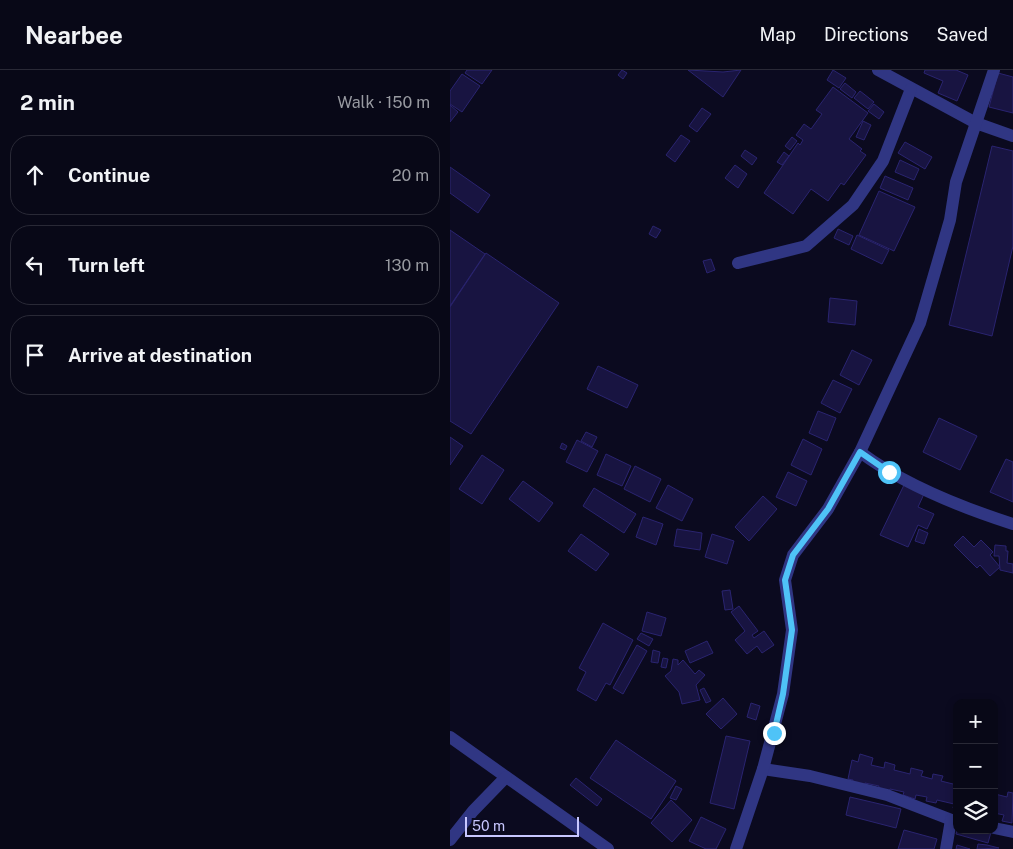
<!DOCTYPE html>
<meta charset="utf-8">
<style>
body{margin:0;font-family:"Public Sans",sans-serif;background:#111120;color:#f1f3f6}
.controls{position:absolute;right:15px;bottom:15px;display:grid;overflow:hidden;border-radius:10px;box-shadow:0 2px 8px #0003}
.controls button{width:45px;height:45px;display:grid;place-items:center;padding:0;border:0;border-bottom:1px solid #292936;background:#080817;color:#f1f3f6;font:25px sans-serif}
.scale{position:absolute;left:15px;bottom:12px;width:114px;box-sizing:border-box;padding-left:5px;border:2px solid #c8c7ff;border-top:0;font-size:14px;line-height:18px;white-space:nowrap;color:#c8c7ff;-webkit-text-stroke:4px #0b0a1f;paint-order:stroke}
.stop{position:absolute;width:15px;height:15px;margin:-11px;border:4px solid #4fc3f7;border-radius:50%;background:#fff}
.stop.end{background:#4fc3f7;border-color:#fff;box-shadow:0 1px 5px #0008}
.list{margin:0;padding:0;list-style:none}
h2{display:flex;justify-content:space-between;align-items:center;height:65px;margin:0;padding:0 20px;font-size:21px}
h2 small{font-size:16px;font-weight:400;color:#989aa1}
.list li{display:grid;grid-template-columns:32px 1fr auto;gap:15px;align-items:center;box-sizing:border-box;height:80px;margin:0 10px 10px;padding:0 10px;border:1px solid #292936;border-radius:20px}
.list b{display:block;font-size:19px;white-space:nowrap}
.list em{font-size:16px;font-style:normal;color:#989aa1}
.icon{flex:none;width:28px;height:28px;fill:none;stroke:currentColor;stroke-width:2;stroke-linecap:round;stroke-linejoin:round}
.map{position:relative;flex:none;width:563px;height:779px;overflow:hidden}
header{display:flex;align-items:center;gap:30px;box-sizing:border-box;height:70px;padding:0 25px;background:#080817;border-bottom:1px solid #292936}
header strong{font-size:24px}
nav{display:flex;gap:28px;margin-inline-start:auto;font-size:18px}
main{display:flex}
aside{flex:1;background:#080817}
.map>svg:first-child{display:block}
.building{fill:#181441;stroke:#2a2470}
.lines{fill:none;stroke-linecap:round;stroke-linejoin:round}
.minor{stroke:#303683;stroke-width:12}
.route{stroke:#4fc3f7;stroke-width:6}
</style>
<header>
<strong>Nearbee</strong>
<nav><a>Map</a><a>Directions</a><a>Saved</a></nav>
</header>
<main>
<aside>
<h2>2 min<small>Walk · 150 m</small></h2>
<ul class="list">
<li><svg class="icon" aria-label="ahead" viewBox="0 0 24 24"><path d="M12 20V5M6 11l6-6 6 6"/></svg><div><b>Continue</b></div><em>20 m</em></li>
<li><svg class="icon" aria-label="left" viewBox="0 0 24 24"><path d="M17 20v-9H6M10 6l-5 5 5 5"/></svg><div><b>Turn left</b></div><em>130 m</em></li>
<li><svg class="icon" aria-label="arrive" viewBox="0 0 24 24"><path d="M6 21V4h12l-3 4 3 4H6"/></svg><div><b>Arrive at destination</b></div></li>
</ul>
</aside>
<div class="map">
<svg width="563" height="779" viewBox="0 0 563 779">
<rect width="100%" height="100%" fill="#0b0a1f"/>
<g class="building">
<polygon points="17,0 42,0 32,14 15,3"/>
<polygon points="172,0 177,3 173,9 168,5"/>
<polygon points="238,0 273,2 291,0 273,27"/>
<polygon points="383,0 396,8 389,18 377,10"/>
<polygon points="475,0 506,0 518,5 507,31 488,23 493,11 474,3"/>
<polygon points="548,3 563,7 563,43 539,37"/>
<polygon points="12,4 30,16 12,42 0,34 0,21"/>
<polygon points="395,13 406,22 402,28 390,19"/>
<polygon points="383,17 418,43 399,69 412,79 410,81 416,85 394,115 391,113 378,131 361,119 343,144 314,123 348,73 350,75 353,70 346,65 354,54 361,59 372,44 366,40"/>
<polygon points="410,21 424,32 418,39 404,28"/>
<polygon points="424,34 434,42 429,49 418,41"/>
<polygon points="0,35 8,42 0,52"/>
<polygon points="252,38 261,44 247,62 239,56"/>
<polygon points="413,51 421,55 414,70 406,67"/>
<polygon points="231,65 240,71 225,92 216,85"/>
<polygon points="342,67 347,71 340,80 335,76"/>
<polygon points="455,72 482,87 475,99 448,83"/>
<polygon points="542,76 563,81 563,176 542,266 499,255"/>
<polygon points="295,80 307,88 302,95 291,86"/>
<polygon points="334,82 339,86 332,95 327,92"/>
<polygon points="450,90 469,99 464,110 445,102"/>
<polygon points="285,95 297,104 288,118 275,108"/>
<polygon points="0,97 40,125 28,143 0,123"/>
<polygon points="435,106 463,118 458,130 430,118"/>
<polygon points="429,121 465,137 444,181 409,165"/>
<polygon points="203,156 211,160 206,168 199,164"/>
<polygon points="388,159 403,166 399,175 384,168"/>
<polygon points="0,160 35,184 0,236"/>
<polygon points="407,165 439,180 432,194 401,179"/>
<polygon points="36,183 109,233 21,364 0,351 0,237"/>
<polygon points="261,189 265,200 257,203 253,191"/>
<polygon points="380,228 407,231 405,255 378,252"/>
<polygon points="402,280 422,290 409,315 390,305"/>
<polygon points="148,296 188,315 177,338 137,319"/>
<polygon points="383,310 402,319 390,343 371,333"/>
<polygon points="368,341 386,348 377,371 359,363"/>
<polygon points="489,348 527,366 510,400 473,382"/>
<polygon points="136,362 147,367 142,377 131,371"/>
<polygon points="0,367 13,376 0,395"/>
<polygon points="353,369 372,379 361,405 341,395"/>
<polygon points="127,370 148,381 137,402 116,392"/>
<polygon points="112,373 117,376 115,380 110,378"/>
<polygon points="156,384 181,396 172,416 147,405"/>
<polygon points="32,385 54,400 32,434 9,419"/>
<polygon points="556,389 563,392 563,432 540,422"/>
<polygon points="185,396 211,409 200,432 174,419"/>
<polygon points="338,402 357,411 346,436 326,427"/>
<polygon points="73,411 103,433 89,452 59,429"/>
<polygon points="218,415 243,429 232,451 206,438"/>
<polygon points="454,415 474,424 468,437 484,444 477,459 468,455 458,477 430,465"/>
<polygon points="144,418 186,444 174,463 133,436"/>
<polygon points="313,426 327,439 299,471 285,457"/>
<polygon points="193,447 213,454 206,475 186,467"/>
<polygon points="227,459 252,463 250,480 224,476"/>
<polygon points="469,459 478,463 474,474 465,471"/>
<polygon points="131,464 159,484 146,501 118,481"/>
<polygon points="262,464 284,471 277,494 255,487"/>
<polygon points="513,466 524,477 531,470 543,482 540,485 550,497 540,506 530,495 527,498 504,475"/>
<polygon points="545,475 556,476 556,481 558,481 557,493 563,494 563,503 550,500 549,486 544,486"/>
<polygon points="280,520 283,539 275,540 272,521"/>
<polygon points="289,536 308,561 302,565 304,568 314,561 324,575 312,583 307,576 297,584 285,570 295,561 281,542"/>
<polygon points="197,542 216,548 211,566 192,561"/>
<polygon points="153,553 183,570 160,615 156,613 146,631 127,620 136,602 129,598"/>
<polygon points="191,563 203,569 199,576 187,569"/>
<polygon points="257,571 263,583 240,593 235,581"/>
<polygon points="187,575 197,581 173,624 163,618"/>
<polygon points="203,580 210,582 208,593 201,592"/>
<polygon points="213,588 218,589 216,598 211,597"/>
<polygon points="223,589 228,590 228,595 233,590 245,604 249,600 255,605 246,615 250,630 232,634 229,622 215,606 221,601"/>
<polygon points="254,618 261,631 256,633 250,620"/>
<polygon points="273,628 287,644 271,659 256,644"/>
<polygon points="301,633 310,636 306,650 297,647"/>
<polygon points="276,666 300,671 284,739 260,733"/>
<polygon points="166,670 226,711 201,749 140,708"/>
<polygon points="410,684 423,688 421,695 434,698 435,692 445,695 444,700 460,704 461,698 473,701 471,706 482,709 483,704 493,706 491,711 507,715 507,738 503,738 504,734 487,730 486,733 476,731 477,727 466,725 465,729 453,725 454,722 440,719 439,722 428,720 429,716 415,713 415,716 402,713 403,710 398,709 402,690 408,692"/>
<polygon points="126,708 152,729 147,736 120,715"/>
<polygon points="226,716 232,719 226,730 220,728"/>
<polygon points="544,718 546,719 545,724 557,727 558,722 563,723 562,753 552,751 554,745 544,743"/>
<polygon points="400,727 451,739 446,758 396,745"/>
<polygon points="221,730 242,750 222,772 201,753"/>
<polygon points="251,747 276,759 266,779 256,779 239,771"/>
<polygon points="454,760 487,769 484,779 448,779"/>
<polygon points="507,760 534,760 541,762 538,773 506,764"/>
<polygon points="528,774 537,775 549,778 527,779"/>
<polygon points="507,775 520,779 506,779"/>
</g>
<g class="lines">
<g class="minor">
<polyline points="428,0 526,53 563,66"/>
<polyline points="288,193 356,176 403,135 433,91 461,19"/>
<path d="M410,382C454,415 510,437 563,454"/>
<polyline points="0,667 158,779"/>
<polyline points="313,699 360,706 437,725 507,752"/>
<polyline points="544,758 563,762"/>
<polyline points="0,770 23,741 56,707"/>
<polyline points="286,779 313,699 333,624 342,560 335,510 343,485 378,439 410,382 470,253 500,150 506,112 544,0"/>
<polyline points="496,779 501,750"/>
</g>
</g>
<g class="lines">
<polyline class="route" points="324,663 333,624 342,560 335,510 343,485 378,439 410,382 439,402"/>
</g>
</svg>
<div class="controls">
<button>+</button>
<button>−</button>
<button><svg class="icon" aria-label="layers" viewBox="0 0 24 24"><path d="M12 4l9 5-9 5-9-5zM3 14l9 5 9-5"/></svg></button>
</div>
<div class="scale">50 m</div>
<div class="stop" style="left:439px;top:402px"></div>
<div class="stop end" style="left:324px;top:663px"></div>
</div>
</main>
